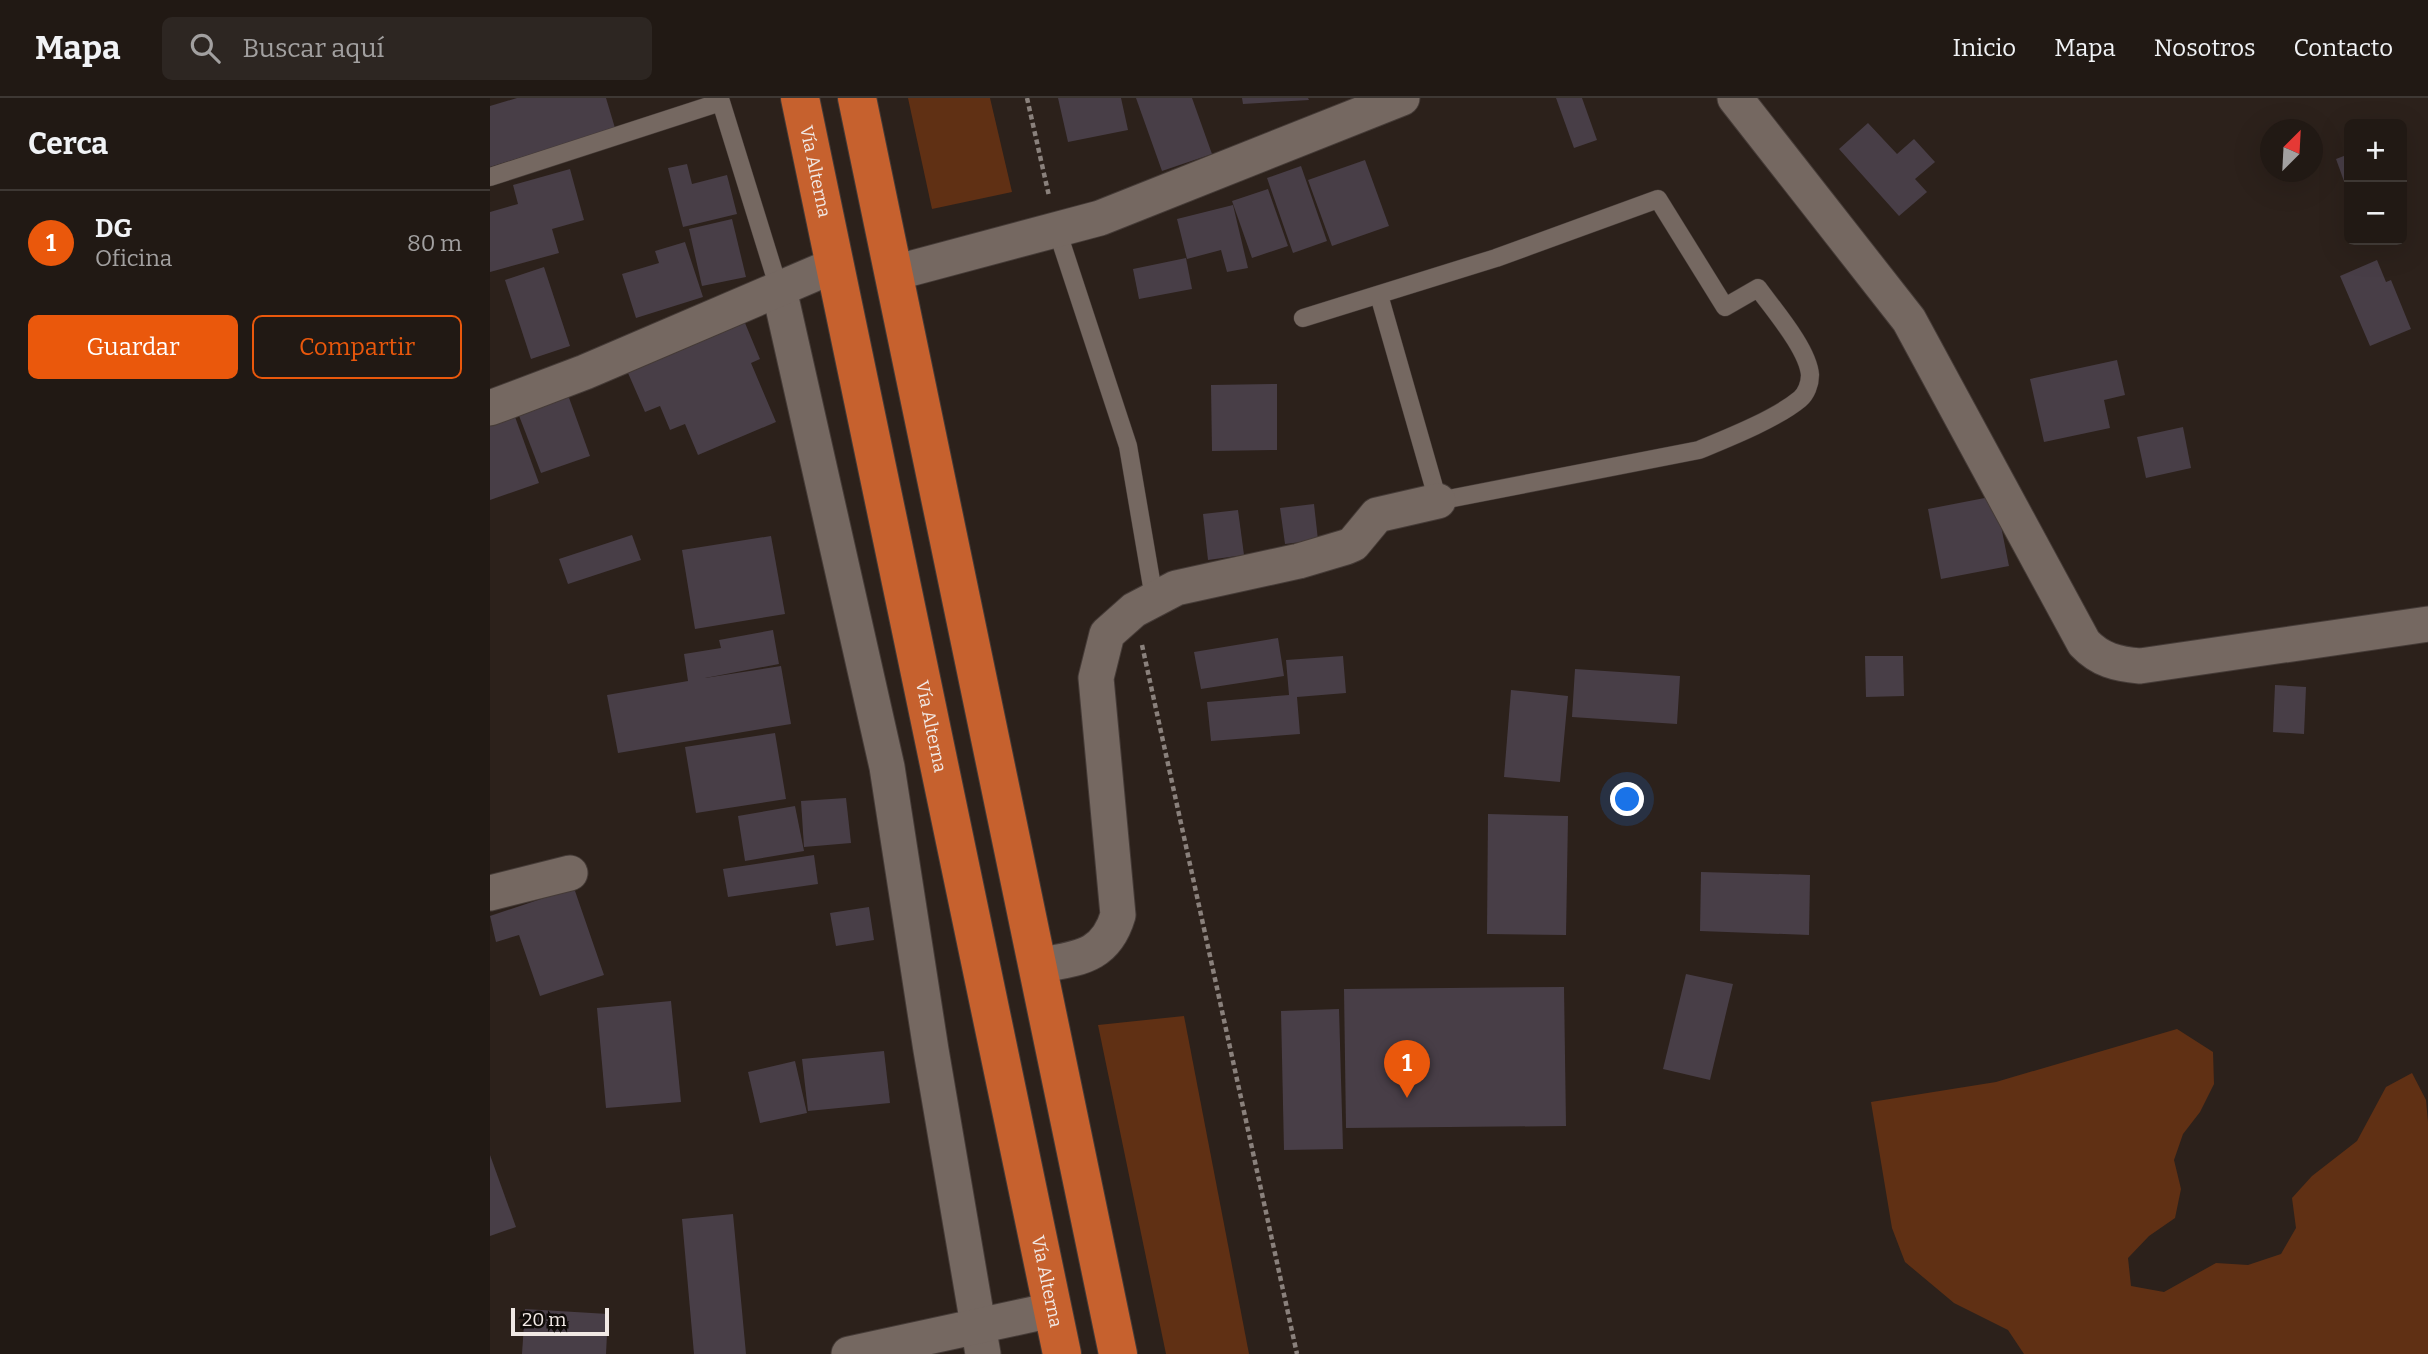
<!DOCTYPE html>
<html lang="es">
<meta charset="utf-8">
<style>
body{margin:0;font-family:Bitter,serif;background:#2d2622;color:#f1f3f6}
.controls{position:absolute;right:21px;top:21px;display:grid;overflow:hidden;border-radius:10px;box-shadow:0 7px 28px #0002}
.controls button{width:63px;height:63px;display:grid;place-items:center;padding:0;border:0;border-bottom:2px solid #3e3834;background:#211914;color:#f1f3f6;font:35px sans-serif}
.compass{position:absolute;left:1770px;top:21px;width:63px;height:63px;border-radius:50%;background:#211914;box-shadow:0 7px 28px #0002;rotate:24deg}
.scale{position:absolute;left:21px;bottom:18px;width:98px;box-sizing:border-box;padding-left:7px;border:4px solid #f1e9e5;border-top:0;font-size:19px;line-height:24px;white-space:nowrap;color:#f1e9e5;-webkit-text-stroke:5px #100c09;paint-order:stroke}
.you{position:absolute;left:1138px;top:702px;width:24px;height:24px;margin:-18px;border:5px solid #fff;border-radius:50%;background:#1a73e8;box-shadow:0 0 0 10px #1a73e833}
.badge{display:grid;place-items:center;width:46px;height:46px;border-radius:50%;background:#ea580c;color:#fff;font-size:23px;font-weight:700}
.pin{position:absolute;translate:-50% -58px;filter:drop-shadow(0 2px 4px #0008)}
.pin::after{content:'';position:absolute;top:37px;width:24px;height:21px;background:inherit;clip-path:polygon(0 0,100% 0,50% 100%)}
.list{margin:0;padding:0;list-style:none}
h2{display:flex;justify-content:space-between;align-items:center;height:91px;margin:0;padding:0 28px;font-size:30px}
h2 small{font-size:23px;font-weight:400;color:#a2a0a0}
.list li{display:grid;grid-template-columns:46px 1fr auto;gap:21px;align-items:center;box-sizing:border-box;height:105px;padding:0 28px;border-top:2px solid #3e3834}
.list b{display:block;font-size:26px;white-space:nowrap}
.list p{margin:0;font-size:23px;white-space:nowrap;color:#a2a0a0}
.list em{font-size:23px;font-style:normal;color:#a2a0a0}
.actions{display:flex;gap:14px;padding:21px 28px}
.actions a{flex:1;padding:16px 0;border:2px solid #ea580c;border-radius:10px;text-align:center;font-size:24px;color:#ea580c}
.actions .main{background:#ea580c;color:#fff}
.icon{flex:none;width:38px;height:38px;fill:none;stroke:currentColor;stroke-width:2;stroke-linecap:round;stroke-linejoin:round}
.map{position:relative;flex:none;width:1938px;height:1256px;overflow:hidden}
header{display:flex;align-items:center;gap:42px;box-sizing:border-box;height:98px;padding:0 35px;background:#211914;border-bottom:2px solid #3e3834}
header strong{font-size:33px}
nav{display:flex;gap:38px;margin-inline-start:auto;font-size:24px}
.search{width:490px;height:63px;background:#2d2622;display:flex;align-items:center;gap:18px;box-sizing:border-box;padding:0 24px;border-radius:10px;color:#a2a0a0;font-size:26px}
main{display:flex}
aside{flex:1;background:#211914}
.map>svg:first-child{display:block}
.green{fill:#603014}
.building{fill:#483e47}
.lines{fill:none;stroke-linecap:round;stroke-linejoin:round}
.service-casing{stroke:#453b37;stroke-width:19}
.minor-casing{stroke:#453b37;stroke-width:37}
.trunk-casing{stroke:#453b37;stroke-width:40}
.path{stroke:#8a817c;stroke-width:4.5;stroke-dasharray:5 3.5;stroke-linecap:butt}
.service{stroke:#756861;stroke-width:18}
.minor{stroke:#756861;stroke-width:35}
.trunk{stroke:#c6612e;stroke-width:38}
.labels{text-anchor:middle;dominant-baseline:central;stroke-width:5;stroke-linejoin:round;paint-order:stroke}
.street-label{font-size:18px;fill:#f1e9e5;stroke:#100c09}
</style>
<header>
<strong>Mapa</strong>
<div class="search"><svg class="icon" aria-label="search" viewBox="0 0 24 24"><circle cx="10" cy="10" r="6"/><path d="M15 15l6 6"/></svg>Buscar aquí</div>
<nav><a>Inicio</a><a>Mapa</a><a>Nosotros</a><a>Contacto</a></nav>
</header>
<main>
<aside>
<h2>Cerca<small></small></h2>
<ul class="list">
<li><span class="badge">1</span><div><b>DG</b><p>Oficina</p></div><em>80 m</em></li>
</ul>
<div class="actions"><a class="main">Guardar</a><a>Compartir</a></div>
</aside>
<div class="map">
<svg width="1938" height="1256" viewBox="0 0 1938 1256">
<rect width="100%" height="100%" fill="#2c211b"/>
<g class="green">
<polygon points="418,0 500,0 522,94 442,111"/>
<polygon points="694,918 759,1256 676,1256 608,927"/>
<polygon points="1687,931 1723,954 1724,986 1710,1014 1693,1036 1684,1062 1691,1091 1685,1120 1659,1138 1638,1160 1641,1188 1674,1194 1726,1165 1758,1167 1791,1156 1806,1130 1802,1100 1822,1078 1867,1043 1896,989 1922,975 1936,1002 1938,1024 1938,1256 1534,1256 1518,1232 1464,1205 1415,1164 1402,1130 1381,1004 1506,984"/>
</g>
<g class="building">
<polygon points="27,0 116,0 125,30 0,69 0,8"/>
<polygon points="568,0 631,0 638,32 578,44"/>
<polygon points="646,0 702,0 722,56 672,73"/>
<polygon points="752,0 818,0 819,2 753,6"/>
<polygon points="1066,0 1092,0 1107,42 1084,50"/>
<polygon points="1378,25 1407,56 1424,41 1445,64 1425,81 1437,94 1409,118 1349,51"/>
<polygon points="1859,56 1859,97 1846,61"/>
<polygon points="875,62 899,128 842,148 818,82"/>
<polygon points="197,66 202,86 237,77 247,116 193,129 178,70"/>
<polygon points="811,68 837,143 803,155 777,80"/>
<polygon points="80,71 94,122 62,131 69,155 0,174 0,114 28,106 23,87"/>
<polygon points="778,91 798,148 762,160 742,103"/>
<polygon points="743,107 758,170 737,174 731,152 697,161 687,121"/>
<polygon points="242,121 256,179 212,188 199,131"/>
<polygon points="195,144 213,199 146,220 132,176 169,165 165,153"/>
<polygon points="696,160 702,191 649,201 643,171"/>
<polygon points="1887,162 1896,184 1901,182 1921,231 1880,248 1850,178"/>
<polygon points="54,169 80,248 41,261 15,182"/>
<polygon points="255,225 270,261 261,265 286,324 208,357 195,326 180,332 170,308 155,314 138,275"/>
<polygon points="1627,262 1635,297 1614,302 1620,330 1554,344 1540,281"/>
<polygon points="787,286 787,352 722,353 721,287"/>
<polygon points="78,297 100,358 51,375 28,315"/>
<polygon points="24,316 49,385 0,402 0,324"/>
<polygon points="1693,329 1701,370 1656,380 1647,339"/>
<polygon points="1505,398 1519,468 1451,481 1438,411"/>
<polygon points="824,406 828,442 795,446 790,410"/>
<polygon points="748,412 754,457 718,462 713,416"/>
<polygon points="142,437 151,462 78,486 69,461"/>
<polygon points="281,438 295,516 205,531 192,452"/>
<polygon points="283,532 289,566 215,580 291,568 301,626 128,655 117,597 198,583 194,556 231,550 229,542"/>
<polygon points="788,540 794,578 711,591 704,554"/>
<polygon points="853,558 856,595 807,599 810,636 721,643 717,604 799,597 796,562"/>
<polygon points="1375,558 1413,558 1414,598 1376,599"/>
<polygon points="1085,571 1190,578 1187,626 1082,619"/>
<polygon points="1785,587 1816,589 1814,636 1783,634"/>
<polygon points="1021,592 1078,598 1070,684 1014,679"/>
<polygon points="285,635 296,701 206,715 195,649"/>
<polygon points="356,700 361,745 314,749 311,703"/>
<polygon points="305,708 314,753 255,763 248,718"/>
<polygon points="998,716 1078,718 1076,837 997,836"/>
<polygon points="324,757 328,786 238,799 233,771"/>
<polygon points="1211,774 1320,777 1319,837 1210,833"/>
<polygon points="84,790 114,877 50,898 29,837 6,844 0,818"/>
<polygon points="379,809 384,842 346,848 340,815"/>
<polygon points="1196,876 1243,886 1220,982 1173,971"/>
<polygon points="1074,889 1076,1028 856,1030 854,891"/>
<polygon points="181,903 191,1004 116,1010 107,910"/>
<polygon points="849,911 853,1051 794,1052 791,913"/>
<polygon points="394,953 400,1005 318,1013 312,961"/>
<polygon points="305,963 317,1015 270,1025 258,974"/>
<polygon points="0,1057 26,1129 0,1138"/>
<polygon points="243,1116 256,1256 204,1256 192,1121"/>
<polygon points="35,1211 118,1216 116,1256 32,1256"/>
</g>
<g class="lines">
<defs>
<g id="service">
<polyline points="0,79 231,4 289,191"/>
<polyline points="567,132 638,348 664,500"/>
<path d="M813,220L1006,160L1168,101L1235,209L1268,190C1283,211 1318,251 1320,277C1320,286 1316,296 1310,301C1286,321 1238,340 1209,352L948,403L889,197"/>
</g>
<g id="minor">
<path d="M1245,0L1419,222L1594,545C1610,562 1627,566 1650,568L1938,526"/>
<polyline points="404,175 610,120 912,0"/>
<polyline points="289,191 397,669 441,952 493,1256"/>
<polyline points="0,310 95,274 345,167"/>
<polyline points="0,795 80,775"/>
<path d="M547,868C586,860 615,861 628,817L606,580L617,536L644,512L686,490L809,463L856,449L863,446L887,417L948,403"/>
<polyline points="359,1256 562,1212"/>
</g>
<g id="trunk">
<path id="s1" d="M310,0L572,1256"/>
<polyline points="367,0 628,1256"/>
</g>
</defs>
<use href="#service" class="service-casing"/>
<use href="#minor" class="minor-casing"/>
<use href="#trunk" class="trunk-casing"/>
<g class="path">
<polyline points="537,0 559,98"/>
<polyline points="652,547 807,1256"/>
</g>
<use href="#service" class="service"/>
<use href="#minor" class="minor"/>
<use href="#trunk" class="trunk"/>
</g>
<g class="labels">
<g class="street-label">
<text stroke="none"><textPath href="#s1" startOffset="75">Vía Alterna</textPath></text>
<text stroke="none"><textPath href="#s1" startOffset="642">Vía Alterna</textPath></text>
<text stroke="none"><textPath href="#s1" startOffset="1209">Vía Alterna</textPath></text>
</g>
</g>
</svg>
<div class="controls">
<button>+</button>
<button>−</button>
</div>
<svg class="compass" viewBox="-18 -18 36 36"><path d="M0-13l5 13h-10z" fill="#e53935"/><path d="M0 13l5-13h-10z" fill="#a2a0a0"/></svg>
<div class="scale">20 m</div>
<div class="you"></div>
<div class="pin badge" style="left:917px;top:1000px">1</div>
</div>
</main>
